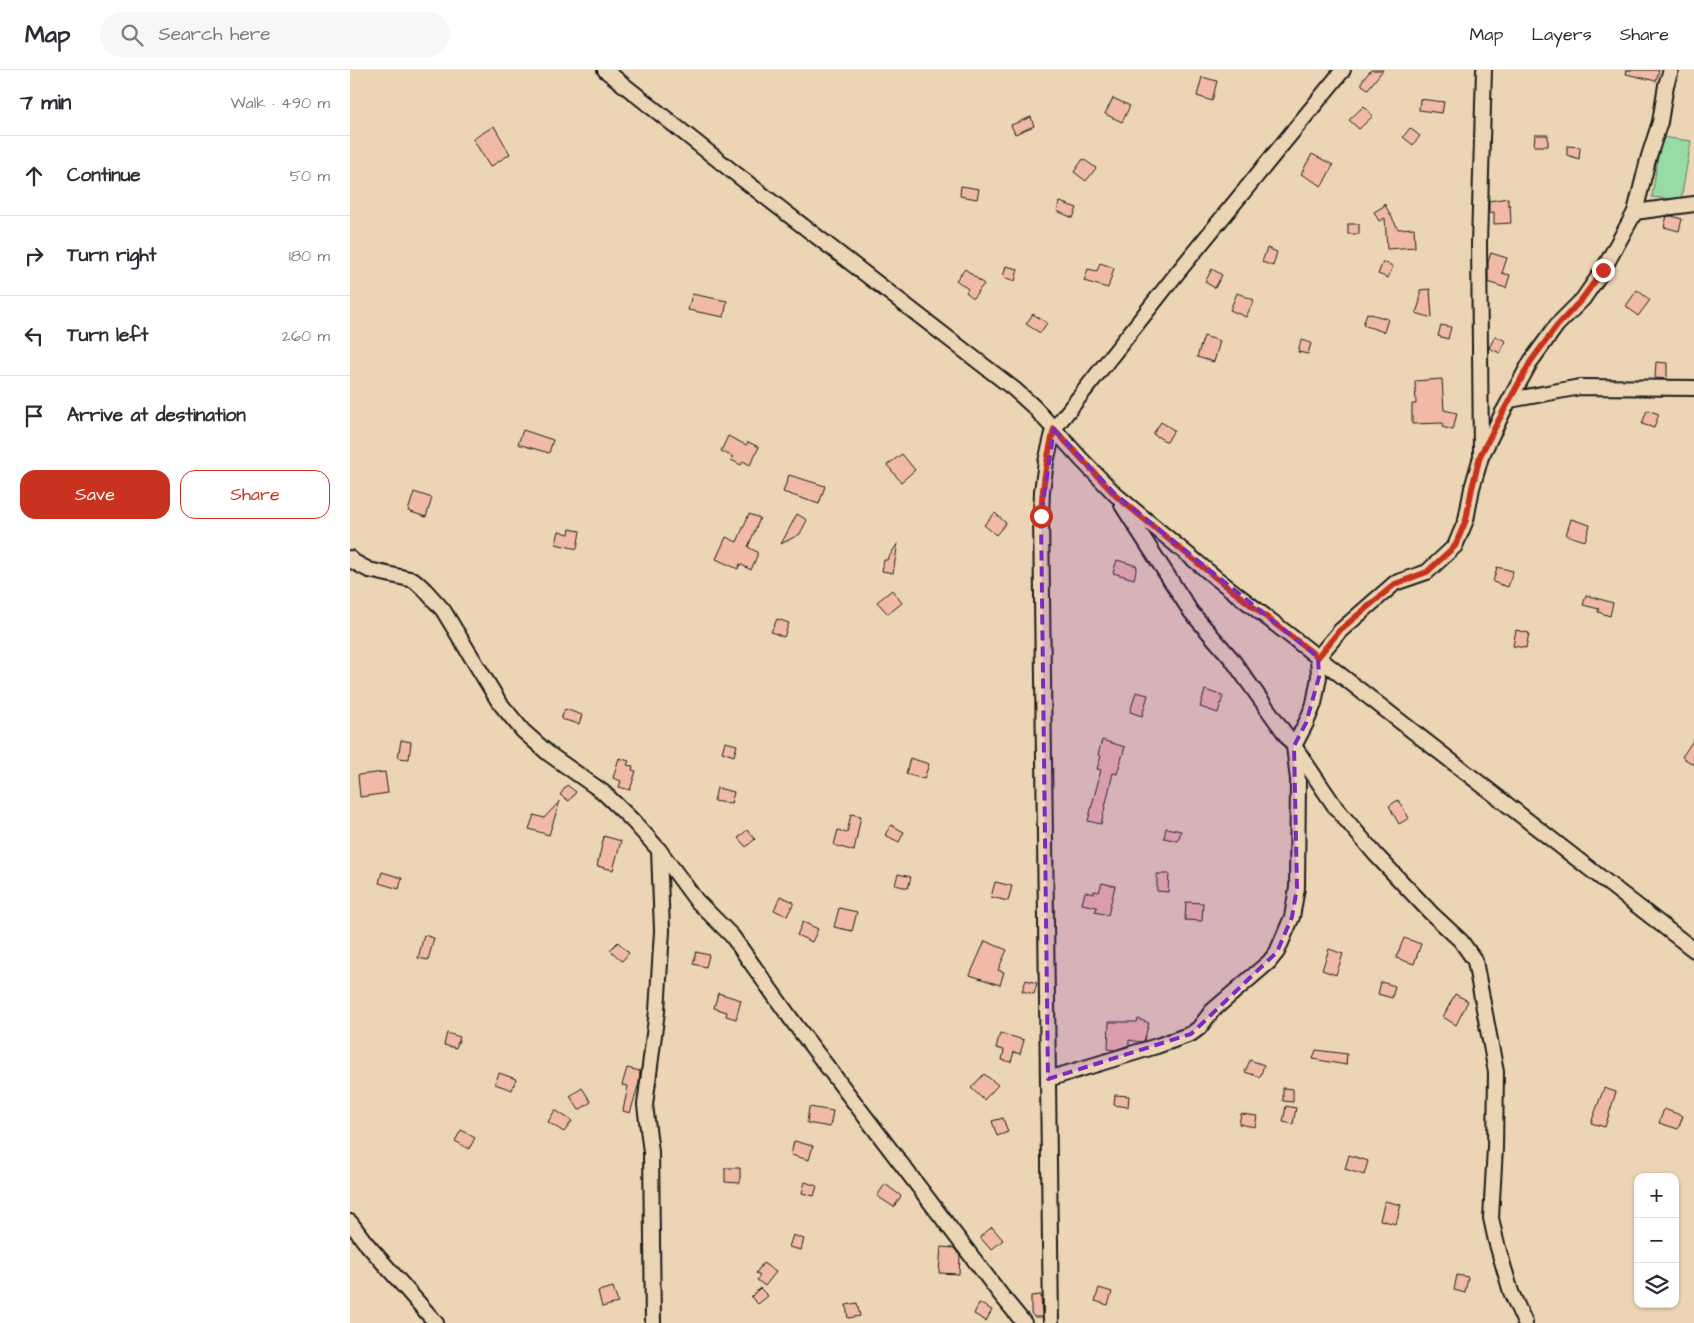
<!DOCTYPE html>
<meta charset="utf-8">
<style>
body{margin:0;font-family:"Architects Daughter",sans-serif;background:#f7f7f7;color:#2b2b33}
.controls{position:absolute;right:15px;bottom:15px;display:grid;overflow:hidden;border-radius:10px;box-shadow:0 1px 4px #0004}
.controls button{width:45px;height:45px;display:grid;place-items:center;padding:0;border:0;border-bottom:1px solid #e1e1e2;background:#fff;color:#2b2b33;font:25px sans-serif}
.stop{position:absolute;width:15px;height:15px;margin:-11px;border:4px solid #c8321e;border-radius:50%;background:#fff}
.stop.end{background:#c8321e;border-color:#fff;box-shadow:0 1px 5px #0008}
.list{margin:0;padding:0;list-style:none}
h2{display:flex;justify-content:space-between;align-items:center;height:65px;margin:0;padding:0 20px;font-size:21px}
h2 small{font-size:16px;font-weight:400;color:#7c7c81}
.list li{display:grid;grid-template-columns:32px 1fr auto;gap:15px;align-items:center;box-sizing:border-box;height:80px;padding:0 20px;border-top:1px solid #e1e1e2}
.list b{display:block;font-size:19px;white-space:nowrap}
.list em{font-size:16px;font-style:normal;color:#7c7c81}
.actions{display:flex;gap:10px;padding:15px 20px}
.actions a{flex:1;padding:11px 0;border:1px solid #c8321e;border-radius:15px;text-align:center;font-size:18px;color:#c8321e}
.actions .main{background:#c8321e;color:#fff}
.icon{flex:none;width:28px;height:28px;fill:none;stroke:currentColor;stroke-width:2;stroke-linecap:round;stroke-linejoin:round}
.map{position:relative;flex:none;width:1344px;height:1253px;overflow:hidden}
header{display:flex;align-items:center;gap:30px;box-sizing:border-box;height:70px;padding:0 25px;background:#fff;border-bottom:1px solid #e1e1e2}
header strong{font-size:24px}
nav{display:flex;gap:28px;margin-inline-start:auto;font-size:18px}
.search{width:350px;height:45px;background:#f7f7f7;display:flex;align-items:center;gap:12px;box-sizing:border-box;padding:0 18px;border-radius:28px;color:#7c7c81;font-size:19px}
main{display:flex}
aside{flex:1;background:#fff}
.map>svg:first-child{display:block}
.green{fill:#98dba6;stroke:#5a7c61}
.building{fill:#f1baa7;stroke:#1c1c1c}
.lines{fill:none;stroke-linecap:round;stroke-linejoin:round}
.minor-casing{stroke:#1c1c1c;stroke-width:18}
.minor{stroke:#ebd5b4;stroke-width:14}
.route{stroke:#c8321e;stroke-width:6}
.marked{fill:#7b2cbf;fill-opacity:0.2;stroke:#7b2cbf;stroke-width:4;stroke-dasharray:10 6;stroke-linejoin:round}
</style>
<header>
<strong>Map</strong>
<div class="search"><svg class="icon" aria-label="search" viewBox="0 0 24 24"><circle cx="10" cy="10" r="6"/><path d="M15 15l6 6"/></svg>Search here</div>
<nav><a>Map</a><a>Layers</a><a>Share</a></nav>
</header>
<main>
<aside>
<h2>7 min<small>Walk · 490 m</small></h2>
<ul class="list">
<li><svg class="icon" aria-label="ahead" viewBox="0 0 24 24"><path d="M12 20V5M6 11l6-6 6 6"/></svg><div><b>Continue</b></div><em>50 m</em></li>
<li><svg class="icon" aria-label="right" viewBox="0 0 24 24"><path d="M7 20v-9h11M14 6l5 5-5 5"/></svg><div><b>Turn right</b></div><em>180 m</em></li>
<li><svg class="icon" aria-label="left" viewBox="0 0 24 24"><path d="M17 20v-9H6M10 6l-5 5 5 5"/></svg><div><b>Turn left</b></div><em>260 m</em></li>
<li><svg class="icon" aria-label="arrive" viewBox="0 0 24 24"><path d="M6 21V4h12l-3 4 3 4H6"/></svg><div><b>Arrive at destination</b></div></li>
</ul>
<div class="actions"><a class="main">Save</a><a>Share</a></div>
</aside>
<div class="map">
<svg width="1344" height="1253" viewBox="0 0 1344 1253">
<rect width="100%" height="100%" fill="#ebd5b4"/>
<filter id="ink" filterUnits="userSpaceOnUse"><feTurbulence type="fractalNoise" baseFrequency=".02" numOctaves="2"/><feDisplacementMap in="SourceGraphic" scale="10" xChannelSelector="R" yChannelSelector="G"/><feConvolveMatrix kernelMatrix="1 2 1 2 8 2 1 2 1" color-interpolation-filters="sRGB"/></filter>
<g filter="url(#ink)">
<polygon class="green" points="1311,67 1341,71 1331,130 1302,127"/>
<g class="building">
<polygon points="1021,0 1033,0 1018,19 1012,15 1012,11"/>
<polygon points="1277,0 1309,0 1306,11 1276,4"/>
<polygon points="852,7 867,11 862,31 847,26"/>
<polygon points="763,28 780,36 772,52 755,44"/>
<polygon points="1070,29 1094,32 1092,43 1069,40"/>
<polygon points="1014,36 1023,46 1009,59 999,50"/>
<polygon points="681,47 684,56 665,64 661,55"/>
<polygon points="144,56 160,84 140,97 123,69"/>
<polygon points="1060,58 1070,66 1063,75 1053,67"/>
<polygon points="1185,65 1198,65 1198,76 1184,76"/>
<polygon points="1217,76 1230,77 1229,89 1217,85"/>
<polygon points="962,84 983,95 972,116 951,104"/>
<polygon points="733,89 746,98 736,111 724,102"/>
<polygon points="611,116 629,119 627,129 610,126"/>
<polygon points="1158,128 1158,135 1160,135 1161,153 1144,154 1144,142 1139,143 1139,131"/>
<polygon points="710,132 727,138 723,148 707,141"/>
<polygon points="1034,133 1048,159 1064,158 1065,177 1037,179 1035,148 1029,151 1024,142 1034,136"/>
<polygon points="1317,146 1322,146 1332,149 1329,161 1314,157"/>
<rect x="998" y="154" width="11" height="10"/>
<polygon points="917,178 927,182 923,196 912,192"/>
<polygon points="1141,183 1157,188 1152,203 1160,205 1156,218 1138,212 1138,192"/>
<polygon points="1033,192 1043,196 1038,208 1028,204"/>
<polygon points="750,193 764,198 758,218 734,211 738,199 747,201"/>
<polygon points="656,196 668,199 665,211 653,207"/>
<polygon points="615,199 634,214 623,228 616,222 618,219 606,210"/>
<polygon points="862,199 872,205 865,218 855,212"/>
<polygon points="1080,219 1082,248 1066,243 1070,231 1070,220"/>
<polygon points="1287,220 1300,230 1288,246 1276,236"/>
<polygon points="887,223 904,230 896,247 880,240"/>
<polygon points="342,224 377,231 374,247 338,240"/>
<polygon points="1017,243 1038,249 1034,262 1013,255"/>
<polygon points="683,244 697,253 690,263 676,254"/>
<polygon points="1091,255 1101,257 1098,269 1088,266"/>
<polygon points="854,266 870,271 864,292 847,287"/>
<polygon points="1145,266 1156,271 1150,283 1139,278"/>
<polygon points="951,270 961,273 958,284 948,282"/>
<polygon points="1306,292 1317,293 1317,309 1305,308"/>
<polygon points="1092,309 1094,340 1107,343 1103,360 1092,357 1093,353 1062,354 1062,334 1066,334 1065,311"/>
<polygon points="1297,340 1309,344 1304,358 1292,354"/>
<polygon points="811,352 824,360 817,372 803,364"/>
<polygon points="173,360 203,370 199,383 168,374"/>
<polygon points="378,366 396,375 398,372 409,377 400,395 393,391 391,395 381,390 383,387 371,381"/>
<polygon points="552,384 565,400 551,412 537,395"/>
<polygon points="439,405 475,416 469,434 433,422"/>
<polygon points="64,422 82,428 76,447 58,441"/>
<polygon points="645,443 656,453 646,465 634,455"/>
<polygon points="399,444 410,448 398,477 407,482 407,486 401,500 390,494 388,499 366,489 376,467 387,472"/>
<polygon points="447,444 457,450 450,464 431,474"/>
<polygon points="1221,449 1240,455 1235,471 1216,465"/>
<polygon points="220,459 230,461 227,479 206,474 209,461 219,464"/>
<polygon points="548,473 543,503 532,501 534,490 537,490"/>
<polygon points="767,490 787,496 784,509 763,503"/>
<polygon points="1147,497 1163,501 1158,517 1143,512"/>
<polygon points="542,520 552,533 538,544 527,532"/>
<polygon points="1236,525 1263,533 1260,546 1248,542 1249,539 1233,535"/>
<polygon points="427,549 439,553 434,567 421,562"/>
<polygon points="1166,560 1179,563 1176,578 1163,576"/>
<polygon points="855,620 873,626 868,643 850,637"/>
<polygon points="786,622 798,625 792,646 780,642"/>
<polygon points="215,639 232,645 229,654 211,649"/>
<polygon points="1344,669 1344,695 1332,687"/>
<polygon points="51,670 61,672 59,689 48,688"/>
<polygon points="752,670 775,677 767,704 763,703 751,754 738,751 751,700 747,699 751,686 748,685"/>
<polygon points="375,672 387,675 384,686 372,682"/>
<polygon points="269,688 279,691 277,695 283,696 282,700 286,701 280,720 269,717 271,711 263,708"/>
<polygon points="560,688 579,694 574,709 556,704"/>
<polygon points="35,702 38,723 10,727 8,705"/>
<polygon points="217,715 226,722 219,731 210,725"/>
<polygon points="367,718 384,722 381,734 364,731"/>
<polygon points="1048,730 1059,748 1049,754 1039,736"/>
<polygon points="210,731 199,765 179,759 184,745 194,748"/>
<polygon points="501,744 511,746 504,781 484,775 488,760 497,763"/>
<polygon points="541,755 554,762 549,772 535,765"/>
<polygon points="816,758 831,761 828,771 814,768"/>
<polygon points="397,760 405,769 396,777 388,768"/>
<polygon points="254,766 271,771 263,800 247,796"/>
<polygon points="32,802 52,808 49,819 29,813"/>
<polygon points="548,804 561,807 558,818 545,815"/>
<polygon points="807,804 819,804 818,822 807,821"/>
<polygon points="645,812 662,816 658,831 641,827"/>
<polygon points="752,813 765,816 758,845 745,842 747,837 732,834 735,822 744,824 744,821 749,822"/>
<polygon points="430,826 444,832 437,846 424,840"/>
<polygon points="836,832 853,833 852,851 835,850"/>
<polygon points="489,838 507,842 502,861 484,857"/>
<polygon points="453,852 468,859 462,872 447,865"/>
<polygon points="74,865 84,868 78,890 68,888"/>
<polygon points="1054,868 1071,874 1064,894 1046,888"/>
<polygon points="635,871 657,880 648,900 654,902 650,915 620,905"/>
<polygon points="268,872 279,883 272,891 260,880"/>
<polygon points="979,879 993,884 986,905 972,900"/>
<polygon points="346,882 359,885 356,897 343,894"/>
<polygon points="676,910 687,913 684,924 672,921"/>
<polygon points="1031,912 1045,916 1042,928 1028,924"/>
<polygon points="368,923 391,930 386,949 376,946 377,942 364,938"/>
<polygon points="1105,924 1118,931 1106,955 1093,947"/>
<polygon points="788,949 799,953 794,971 789,972 779,970 779,975 765,980 758,979 759,952 787,952"/>
<polygon points="97,963 110,967 106,978 94,975"/>
<polygon points="650,963 674,970 670,984 664,982 661,992 652,990 654,980 646,978"/>
<polygon points="966,980 997,984 996,995 963,989"/>
<polygon points="900,990 914,995 910,1007 895,1002"/>
<polygon points="277,998 290,1001 289,1013 280,1043 273,1041 278,1016 272,1015"/>
<polygon points="149,1003 166,1009 162,1020 145,1014"/>
<polygon points="634,1004 648,1015 634,1030 621,1018"/>
<polygon points="232,1018 241,1032 229,1040 220,1026"/>
<polygon points="933,1018 943,1019 943,1032 933,1031"/>
<polygon points="1254,1018 1266,1022 1255,1057 1241,1053"/>
<polygon points="765,1025 779,1026 778,1037 764,1035"/>
<polygon points="936,1036 946,1038 943,1054 933,1052"/>
<polygon points="459,1037 483,1041 480,1057 457,1053"/>
<polygon points="1314,1039 1333,1046 1328,1059 1309,1053"/>
<polygon points="205,1040 222,1051 214,1062 198,1052"/>
<polygon points="891,1044 907,1046 905,1057 889,1054"/>
<polygon points="653,1048 658,1062 647,1066 642,1051"/>
<polygon points="111,1060 125,1068 119,1079 105,1071"/>
<polygon points="444,1071 463,1076 459,1090 441,1085"/>
<polygon points="999,1085 1018,1091 1014,1105 995,1099"/>
<polygon points="375,1098 390,1098 390,1113 375,1112"/>
<polygon points="455,1112 467,1116 464,1126 452,1123"/>
<polygon points="535,1114 551,1126 544,1137 527,1126"/>
<polygon points="1035,1131 1051,1135 1046,1154 1030,1150"/>
<polygon points="642,1157 653,1170 641,1180 630,1167"/>
<polygon points="443,1165 454,1169 451,1180 439,1177"/>
<polygon points="591,1177 604,1178 610,1186 609,1204 589,1203"/>
<polygon points="413,1193 426,1202 415,1216 407,1210 410,1206 406,1203"/>
<polygon points="1107,1205 1118,1207 1115,1223 1104,1220"/>
<polygon points="263,1217 268,1233 252,1237 248,1221"/>
<polygon points="410,1218 418,1226 408,1234 401,1227"/>
<polygon points="749,1218 762,1222 758,1235 745,1231"/>
<polygon points="691,1225 692,1247 684,1247 681,1243 681,1226"/>
<polygon points="507,1233 510,1246 498,1248 496,1235"/>
<polygon points="629,1233 642,1240 636,1251 624,1244"/>
</g>
<g class="lines">
<defs>
<g id="minor">
<polyline points="255,0 382,101 664,319 684,337 731,389 766,425 866,508 1344,880"/>
<polyline points="1285,142 1344,134"/>
<polyline points="1160,330 1230,317 1344,318"/>
<polyline points="1131,384 1129,173 1134,0"/>
<polyline points="772,435 841,542 881,588 944,676 986,738 1026,785 1081,843 1111,871 1125,891 1146,1002 1145,1078 1141,1148 1146,1171 1161,1222 1175,1253"/>
<polyline points="0,488 4,492 19,500 64,510 75,520 93,540 149,632 173,661 199,684 253,722 283,751 309,780 346,830 382,866 444,953 651,1225 674,1253"/>
<polyline points="698,1009 807,976 841,964 849,958 862,941 919,892 927,882 942,847 947,818 948,710 944,676 956,653 964,634 969,607 968,587 990,561 1045,513 1077,502 1105,476 1116,450 1122,418 1131,387 1153,342 1181,291 1207,255 1233,229 1253,200 1285,142 1299,86 1310,52 1316,15 1321,0"/>
<polyline points="0,1152 15,1172 86,1253"/>
<polyline points="303,1253 301,1082 295,1035 307,941 312,861 309,780"/>
<polyline points="701,1253 691,446 692,421 696,392 704,359 828,202 993,0"/>
</g>
</defs>
<use href="#minor" class="minor-casing"/>
<use href="#minor" class="minor"/>
</g>
</g>
<g class="lines" filter="url(#ink)">
<path class="route" d="M691,446C692,416 697,388 704,359L766,426L866,508L968,587L990,560L1045,514L1077,502L1105,476L1116,450L1122,418L1130,386L1153,342L1181,291L1207,256L1232,229L1253,200"/>
</g>
<path class="marked" d="M704,359L766,425L968,587L969,607L956,653L944,676L947,818L942,847L927,882L841,964L698,1009L691,446Z"/>
</svg>
<div class="controls">
<button>+</button>
<button>−</button>
<button><svg class="icon" aria-label="layers" viewBox="0 0 24 24"><path d="M12 4l9 5-9 5-9-5zM3 14l9 5 9-5"/></svg></button>
</div>
<div class="stop" style="left:691px;top:446px"></div>
<div class="stop end" style="left:1253px;top:200px"></div>
</div>
</main>
